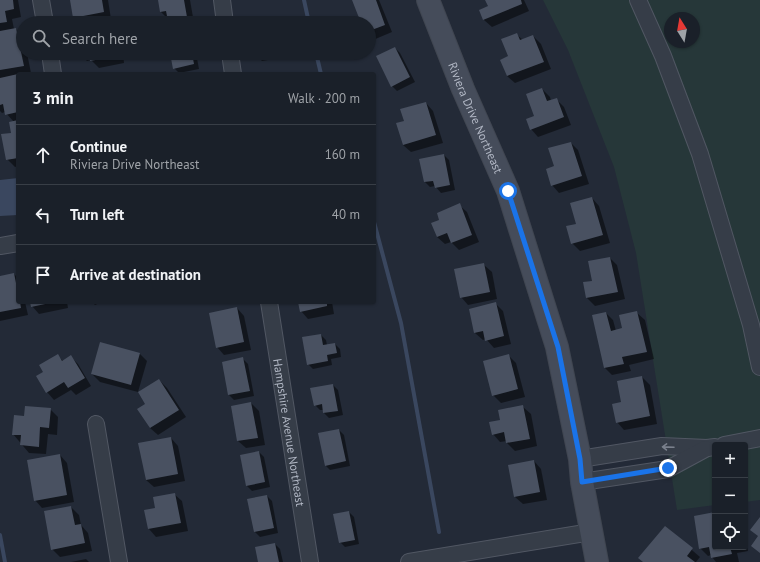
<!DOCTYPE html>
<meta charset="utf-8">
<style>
body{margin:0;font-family:"PT Sans",sans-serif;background:#232831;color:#f1f3f6}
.controls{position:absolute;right:12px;bottom:12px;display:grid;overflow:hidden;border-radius:4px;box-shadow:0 1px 3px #0004}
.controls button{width:36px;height:36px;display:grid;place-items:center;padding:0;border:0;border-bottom:1px solid #383e46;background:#1a2029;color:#f1f3f6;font:20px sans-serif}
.compass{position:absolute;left:664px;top:12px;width:36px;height:36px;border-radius:50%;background:#1a2029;box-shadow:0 1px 3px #0004;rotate:349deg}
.stop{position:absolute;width:12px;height:12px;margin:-9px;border:3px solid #1a73e8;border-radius:50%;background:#fff}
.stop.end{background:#1a73e8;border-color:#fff;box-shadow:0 1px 4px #0008}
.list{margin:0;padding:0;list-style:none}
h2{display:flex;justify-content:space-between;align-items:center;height:52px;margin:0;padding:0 16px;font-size:17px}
h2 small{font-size:13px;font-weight:400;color:#9fa3a8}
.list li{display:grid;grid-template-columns:26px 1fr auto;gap:12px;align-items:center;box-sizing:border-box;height:60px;padding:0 16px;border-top:1px solid #383e46}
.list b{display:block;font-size:15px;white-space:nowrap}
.list p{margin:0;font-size:13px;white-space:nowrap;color:#9fa3a8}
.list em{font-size:13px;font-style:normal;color:#9fa3a8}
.icon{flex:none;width:22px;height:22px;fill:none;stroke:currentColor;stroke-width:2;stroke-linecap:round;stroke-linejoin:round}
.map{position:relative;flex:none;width:760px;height:562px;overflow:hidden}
.search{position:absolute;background:#1a2029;box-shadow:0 1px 3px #0004;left:16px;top:16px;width:360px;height:44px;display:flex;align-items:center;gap:10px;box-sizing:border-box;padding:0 14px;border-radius:22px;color:#9fa3a8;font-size:15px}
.panel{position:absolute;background:#1a2029;box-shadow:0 1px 3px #0004;left:16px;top:72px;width:360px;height:232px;border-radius:4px}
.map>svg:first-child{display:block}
.green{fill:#263739;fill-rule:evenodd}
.water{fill:#3a475f}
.shadow{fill:#0007}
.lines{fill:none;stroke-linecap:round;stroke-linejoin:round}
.stream{stroke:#3a475f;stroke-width:4}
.building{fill:#495161}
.street-casing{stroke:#515763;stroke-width:18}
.secondary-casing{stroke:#404651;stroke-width:24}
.street{stroke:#363d48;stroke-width:16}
.secondary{stroke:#454c5a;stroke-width:22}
.oneway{stroke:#7a808c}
.route{stroke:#1a73e8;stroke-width:5}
.labels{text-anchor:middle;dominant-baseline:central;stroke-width:3;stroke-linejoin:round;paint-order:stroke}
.street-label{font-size:12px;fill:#b1b7c4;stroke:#1c222c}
</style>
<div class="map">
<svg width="760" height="562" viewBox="0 0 760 562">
<rect width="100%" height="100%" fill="#232a37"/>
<path class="green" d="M543,0H760V500L745,502V445H715V505L677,510L636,253L614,167L568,50ZM670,18H694V42H670Z"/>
<polygon class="water" points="18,178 18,215 0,216 0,180"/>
<g class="shadow">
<polygon points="0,0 18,0 21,17 12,19 14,29 16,29 23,36 23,53 27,53 31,73 18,74 18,166 15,167 7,159 14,122 5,112 2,113 0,111"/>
<polygon points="71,0 108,0 111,19 120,18 126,23 80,23 74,17"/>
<polygon points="159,0 190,0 194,23 172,23 161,12"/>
<polygon points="353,0 379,0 392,32 373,40 369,36 369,23 362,23"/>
<polygon points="486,0 524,0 529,11 492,27 484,20 480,10 489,6"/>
<polygon points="516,34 523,40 533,36 541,44 551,69 515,83 507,76 509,57"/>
<polygon points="395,48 400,53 415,82 397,91 392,86"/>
<polygon points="79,53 123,53 124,63 99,68 91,60 87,61"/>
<polygon points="171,53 196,53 199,69 179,73 174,68"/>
<polygon points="256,53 280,53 280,58 262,61 257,56"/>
<polygon points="542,89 550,97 551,101 556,99 564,107 571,125 538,137 531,129 535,117"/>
<polygon points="426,103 433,111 443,143 411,152 403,145"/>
<polygon points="571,143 578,150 589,184 559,193 552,185 555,167"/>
<polygon points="444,155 449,160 455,190 441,193 435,186 430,187 425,182 420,160"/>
<polygon points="592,198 599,206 610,243 580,251 572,243 577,225"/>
<polygon points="459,205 467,212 479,242 459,250 451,242 445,244 437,237 441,220"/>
<polygon points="610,258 617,265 625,299 595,306 587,298 584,283 593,282"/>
<polygon points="484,265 492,272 497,299 468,305 461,297"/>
<polygon points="14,274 18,278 18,302 25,302 28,315 0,321 0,277"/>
<polygon points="31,302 67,302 68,308 39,314 32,306"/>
<polygon points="92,302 102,302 95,305"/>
<polygon points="219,302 230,302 220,304"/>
<polygon points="299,302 332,302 334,314 308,319 301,311"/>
<polygon points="496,304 503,311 511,344 494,348 486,339 483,340 475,333"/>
<polygon points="237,308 244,316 251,350 224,355 217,347"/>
<polygon points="606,313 613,320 616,331 623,329 637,313 645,320 654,359 629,365 631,371 612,375 605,368"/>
<polygon points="321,335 326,340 327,345 335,344 340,349 341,357 331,359 332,365 313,369 308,364"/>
<polygon points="139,353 147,361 138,392 100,382 92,374"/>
<polygon points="57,355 63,361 71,357 78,364 91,386 76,395 71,390 54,400 47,392 44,373"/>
<polygon points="509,356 516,363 525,397 501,403 493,395"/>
<polygon points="243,359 248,364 254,396 234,400 229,395"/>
<polygon points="642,377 650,385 657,424 624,430 617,422 622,403"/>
<polygon points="159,380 167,388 186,417 158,435 150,428 146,404"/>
<polygon points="333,385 338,390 343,415 329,418 324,413 324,410 320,410 315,405"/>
<polygon points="251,403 259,411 265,445 246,448 238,441"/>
<polygon points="523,407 531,414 537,446 515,451 507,443 507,441 500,442 493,434 501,421"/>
<polygon points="50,409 58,417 57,435 48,434 46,454 29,453 13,434 25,417"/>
<polygon points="339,430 344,435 350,466 330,470 325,465"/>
<polygon points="171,438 178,446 185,481 154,487 146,480"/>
<polygon points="259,452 264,457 270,487 252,491 247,486"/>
<polygon points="60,455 67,463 74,502 42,508 35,500"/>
<polygon points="534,461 541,469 547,500 523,504 515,497"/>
<polygon points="174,494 182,501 188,531 156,537 149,529 145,511 156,509"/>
<polygon points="267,496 272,501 278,533 260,537 255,532"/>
<polygon points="71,507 79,515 81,525 88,533 92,551 60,557 52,549"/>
<polygon points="349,512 354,517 359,544 345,547 340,542"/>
<polygon points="715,513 715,547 745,547 745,536 748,551 737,553 739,562 716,562 712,557 711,555 708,556 700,548"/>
<polygon points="665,527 700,557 696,562 643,562"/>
<polygon points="275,544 280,549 283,562 259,562"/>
<polygon points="86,559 89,562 71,562"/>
</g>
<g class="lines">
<g class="stream">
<polyline points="304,0 309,23"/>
<polyline points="316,53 321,74"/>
<polyline points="374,222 401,323 439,532"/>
<polyline points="0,535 5,562"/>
</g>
</g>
<g class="building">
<polygon points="0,0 13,0 14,9 5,11 7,22 0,23"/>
<polygon points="70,0 102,0 104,12 73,18"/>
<polygon points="158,0 184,0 187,17 168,21 166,11 160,12"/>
<polygon points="352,0 376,0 385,25 369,31 369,23 361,23"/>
<polygon points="485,0 521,0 522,4 483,20 479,10 488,6"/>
<polygon points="121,16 122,23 89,23 89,22"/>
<polygon points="269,18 270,23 247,23 247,22"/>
<polygon points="16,28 24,66 0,70 0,31"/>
<polygon points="517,33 520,40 533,35 544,62 507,76 500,60 508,56 501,39"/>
<polygon points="395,47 410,77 391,87 376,56"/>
<polygon points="89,53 117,53 117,56 90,61"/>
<polygon points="170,53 192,53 194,64 173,69"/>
<polygon points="18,74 18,112 5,115 3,104 0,105 0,78"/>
<polygon points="542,88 547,101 557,98 564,117 530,130 526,119 534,116 526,94"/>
<polygon points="426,102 436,135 403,145 396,123 404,121 400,109"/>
<polygon points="18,120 18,158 6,160 1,134 11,133 9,122"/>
<polygon points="571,142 582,176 551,186 546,169 554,166 548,148"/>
<polygon points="444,154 450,185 435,188 433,181 424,182 419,159"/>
<polygon points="592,197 603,235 571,244 566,226 576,224 570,203"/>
<polygon points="460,203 472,235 451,243 447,233 437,237 431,223 439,220 437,213"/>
<polygon points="610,257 618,292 586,298 583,282 592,281 588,261"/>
<polygon points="484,263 490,292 460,298 454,269"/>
<polygon points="14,273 18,293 18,302 20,302 21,308 0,312 0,276"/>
<polygon points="30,302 50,302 50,303 31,307"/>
<polygon points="298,302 327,302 327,306 300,312"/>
<polygon points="496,302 504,336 485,341 483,331 474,333 469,309"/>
<polygon points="237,307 244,342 216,348 209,313"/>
<polygon points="637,311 647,352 622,357 624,364 604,368 592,315 606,312 611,331 622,328 619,315"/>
<polygon points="321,334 323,345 335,343 337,353 327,355 328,361 307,365 302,337"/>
<polygon points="100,342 140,353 131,385 91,374"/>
<polygon points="58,354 62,361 71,355 85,378 68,388 64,382 46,393 36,376 43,372 39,365"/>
<polygon points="509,354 518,389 492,396 483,361"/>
<polygon points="243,357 250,391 228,395 222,362"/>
<polygon points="642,376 650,416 616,423 612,404 621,402 617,381"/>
<polygon points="159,379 179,410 150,428 137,409 145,404 138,392"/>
<polygon points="333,384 338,411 323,413 322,404 314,406 310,388"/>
<polygon points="251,402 258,438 237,441 231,406"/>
<polygon points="523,405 530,439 506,443 504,432 492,435 489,422 500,420 498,410"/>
<polygon points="25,406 51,408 49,428 40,427 39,447 20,445 21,435 12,435 14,415 24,416"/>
<polygon points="339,429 346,461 325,466 318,433"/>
<polygon points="171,437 178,474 146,480 138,443"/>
<polygon points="259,451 265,482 246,486 240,455"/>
<polygon points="60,454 67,495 34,501 27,460"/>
<polygon points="534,460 540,492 514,497 508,465"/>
<polygon points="175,493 181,523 148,529 144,510 155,508 153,497"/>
<polygon points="267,495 274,528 254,532 247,499"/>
<polygon points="71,506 75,525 81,524 85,543 51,550 44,511"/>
<polygon points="349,511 355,540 339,543 333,514"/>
<polygon points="715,512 715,547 730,547 732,554 711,558 709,547 699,549 694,516"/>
<polygon points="760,517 760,553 751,546 758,536 750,530"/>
<polygon points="665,526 693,548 687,556 695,562 643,562 638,558"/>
<polygon points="275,543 279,562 258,562 255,547"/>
</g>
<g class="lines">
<defs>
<g id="street">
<polyline points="41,0 45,23"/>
<polyline points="222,0 225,23"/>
<polyline points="638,0 663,56 700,154 751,325 760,367"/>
<polyline points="50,53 53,74"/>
<polyline points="230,53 233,74"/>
<polyline points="0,246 18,243"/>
<path id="s1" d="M269,302L310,562"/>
<polyline points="96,424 119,562"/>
<polyline points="724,445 760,438"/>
<polyline points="580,459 662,446 707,448 715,447"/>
<polyline points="582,482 668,469 705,449"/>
<polyline points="409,562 591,532"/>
</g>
<g id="secondary">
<path id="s2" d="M428,0L463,89L508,191L557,347L580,459L582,482L597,562"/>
</g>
</defs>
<use href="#street" class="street-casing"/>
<use href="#secondary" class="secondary-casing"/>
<use href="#street" class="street"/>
<use href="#secondary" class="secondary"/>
</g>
<defs><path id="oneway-shaft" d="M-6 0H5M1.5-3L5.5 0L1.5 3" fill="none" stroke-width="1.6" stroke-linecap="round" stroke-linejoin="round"/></defs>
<use class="oneway" href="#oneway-shaft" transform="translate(668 447) rotate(-178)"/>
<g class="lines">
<polyline class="route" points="508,191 558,347 580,459 582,482 668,468"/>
</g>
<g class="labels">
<g class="street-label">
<text stroke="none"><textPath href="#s2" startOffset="127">Riviera Drive Northeast</textPath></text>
<text stroke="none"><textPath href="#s1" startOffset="132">Hampshire Avenue Northeast</textPath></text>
</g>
</g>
</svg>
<div class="controls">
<button>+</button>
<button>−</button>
<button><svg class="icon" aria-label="locate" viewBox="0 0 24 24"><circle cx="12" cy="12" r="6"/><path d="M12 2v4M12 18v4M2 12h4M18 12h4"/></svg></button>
</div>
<svg class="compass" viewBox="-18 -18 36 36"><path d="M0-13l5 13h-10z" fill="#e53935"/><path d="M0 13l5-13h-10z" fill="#9fa3a8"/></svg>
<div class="stop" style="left:508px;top:191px"></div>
<div class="stop end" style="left:668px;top:468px"></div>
<div class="search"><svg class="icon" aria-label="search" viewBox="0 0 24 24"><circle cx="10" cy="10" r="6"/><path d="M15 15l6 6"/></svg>Search here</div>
<section class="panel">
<h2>3 min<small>Walk · 200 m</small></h2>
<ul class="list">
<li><svg class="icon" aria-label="ahead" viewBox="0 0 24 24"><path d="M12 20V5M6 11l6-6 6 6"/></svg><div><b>Continue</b><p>Riviera Drive Northeast</p></div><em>160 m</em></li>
<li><svg class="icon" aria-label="left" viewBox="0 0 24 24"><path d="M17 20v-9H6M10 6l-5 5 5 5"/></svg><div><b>Turn left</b></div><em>40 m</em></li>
<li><svg class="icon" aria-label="arrive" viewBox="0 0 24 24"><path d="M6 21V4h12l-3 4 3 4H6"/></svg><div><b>Arrive at destination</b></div></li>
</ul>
</section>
</div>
